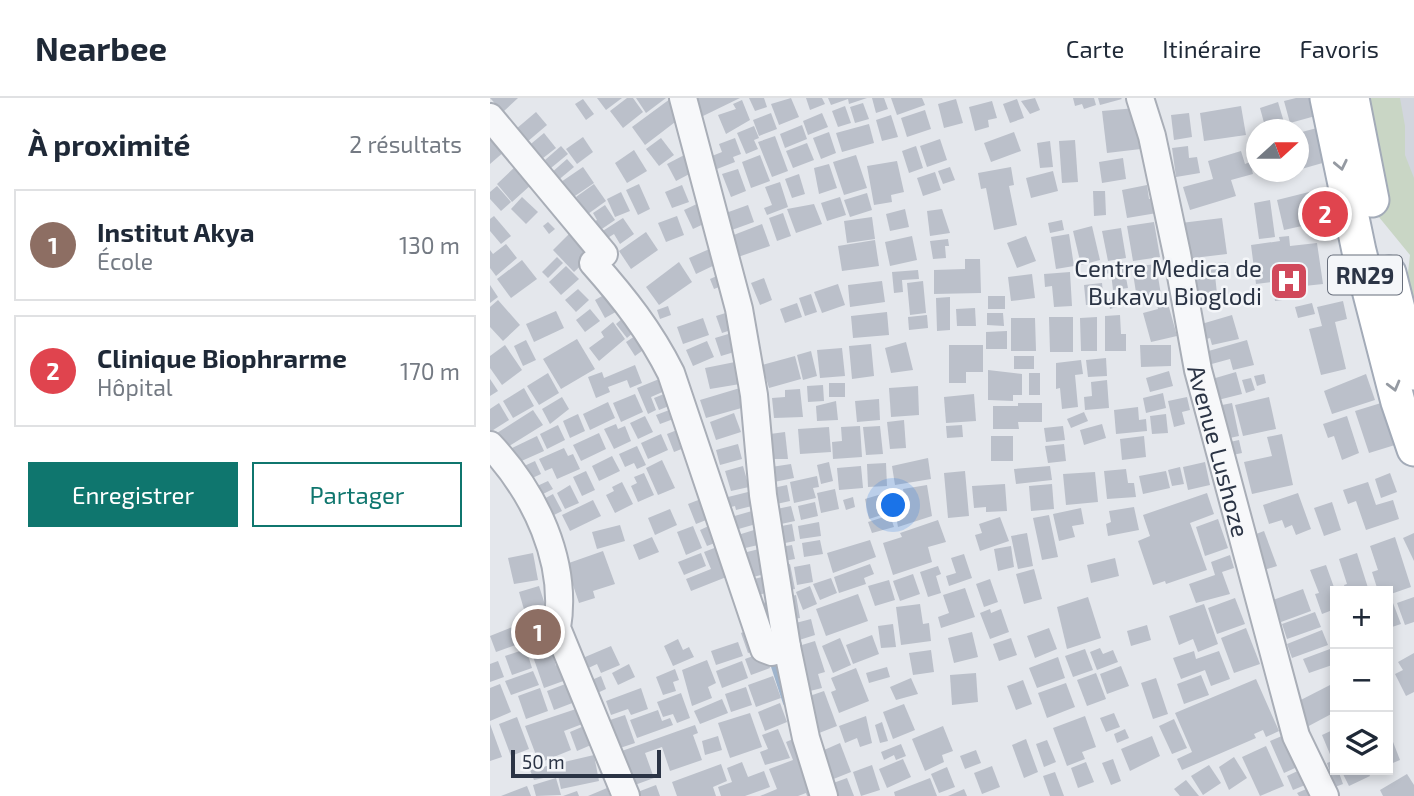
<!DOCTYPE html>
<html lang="fr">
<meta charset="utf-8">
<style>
body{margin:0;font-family:"Exo 2",sans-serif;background:#f2f2f3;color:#1f2937}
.controls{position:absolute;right:21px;bottom:21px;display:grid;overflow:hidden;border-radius:0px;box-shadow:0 4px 10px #0003}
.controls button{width:63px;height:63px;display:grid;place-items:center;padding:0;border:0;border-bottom:2px solid #e0e1e3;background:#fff;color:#1f2937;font:35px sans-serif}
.compass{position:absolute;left:756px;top:21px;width:63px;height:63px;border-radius:50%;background:#fff;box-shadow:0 4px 10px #0003;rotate:69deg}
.scale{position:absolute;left:21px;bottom:18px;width:150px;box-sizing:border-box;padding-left:7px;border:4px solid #2b3445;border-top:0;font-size:19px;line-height:24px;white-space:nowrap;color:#2b3445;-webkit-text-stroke:5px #f4f6f9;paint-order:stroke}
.you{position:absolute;left:404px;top:408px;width:24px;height:24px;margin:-18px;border:5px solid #fff;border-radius:50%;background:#1a73e8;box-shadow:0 0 0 10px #1a73e833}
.badge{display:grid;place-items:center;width:46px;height:46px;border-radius:50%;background:#0f766e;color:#fff;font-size:23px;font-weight:700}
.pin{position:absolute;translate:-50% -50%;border:4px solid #fff;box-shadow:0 2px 7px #0006}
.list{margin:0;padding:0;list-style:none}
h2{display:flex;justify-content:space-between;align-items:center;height:91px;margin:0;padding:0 28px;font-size:30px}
h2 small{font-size:23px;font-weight:400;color:#747a83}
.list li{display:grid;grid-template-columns:46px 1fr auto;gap:21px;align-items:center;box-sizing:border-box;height:112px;margin:0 14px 14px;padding:0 14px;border:2px solid #e0e1e3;border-radius:0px}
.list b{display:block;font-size:26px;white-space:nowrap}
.list p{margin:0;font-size:23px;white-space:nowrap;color:#747a83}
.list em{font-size:23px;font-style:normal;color:#747a83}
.actions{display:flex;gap:14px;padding:21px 28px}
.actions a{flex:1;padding:16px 0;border:2px solid #0f766e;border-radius:0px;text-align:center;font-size:24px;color:#0f766e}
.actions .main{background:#0f766e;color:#fff}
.icon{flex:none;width:38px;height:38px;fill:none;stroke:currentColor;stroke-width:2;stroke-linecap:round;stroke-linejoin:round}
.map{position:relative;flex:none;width:924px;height:698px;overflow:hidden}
header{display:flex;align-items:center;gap:42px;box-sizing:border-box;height:98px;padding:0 35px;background:#fff;border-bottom:2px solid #e0e1e3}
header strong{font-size:33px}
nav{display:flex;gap:38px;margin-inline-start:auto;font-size:24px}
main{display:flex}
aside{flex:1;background:#fff}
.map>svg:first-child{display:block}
.built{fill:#d2d6de}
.green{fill:#c9d6c5}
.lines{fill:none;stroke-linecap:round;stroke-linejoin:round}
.stream{stroke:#9fb4cc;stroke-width:6}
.building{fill:#bbc0ca}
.minor-casing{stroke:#a9aeb7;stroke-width:30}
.major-casing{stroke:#a3abb8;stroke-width:37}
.minor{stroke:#f7f8fa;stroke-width:26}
.major{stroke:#fff;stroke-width:33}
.oneway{stroke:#959aa2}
.labels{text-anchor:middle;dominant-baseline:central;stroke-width:5;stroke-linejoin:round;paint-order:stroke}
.shield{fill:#f4f6f9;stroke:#676e7b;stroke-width:2}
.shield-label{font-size:23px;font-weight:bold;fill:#2b3445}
.poi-label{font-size:24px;fill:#2b3445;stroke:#f4f6f9;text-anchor:end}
.street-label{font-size:24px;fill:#2b3445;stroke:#f4f6f9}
</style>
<header>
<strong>Nearbee</strong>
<nav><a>Carte</a><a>Itinéraire</a><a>Favoris</a></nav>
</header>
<main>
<aside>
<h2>À proximité<small>2 résultats</small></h2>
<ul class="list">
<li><span class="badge" style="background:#8d6e63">1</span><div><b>Institut Akya</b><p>École</p></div><em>130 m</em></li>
<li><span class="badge" style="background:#e0444e">2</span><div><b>Clinique Biophrarme</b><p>Hôpital</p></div><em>170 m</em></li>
</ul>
<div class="actions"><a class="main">Enregistrer</a><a>Partager</a></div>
</aside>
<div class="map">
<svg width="924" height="698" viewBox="0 0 924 698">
<rect width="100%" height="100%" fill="#e4e7ec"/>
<polygon class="built" points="887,0 924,0 924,143"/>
<polygon class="green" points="861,0 910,0 915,28 915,57 924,80 924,269 912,227 920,157 884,113"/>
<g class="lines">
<polyline class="stream" points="281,559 296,605"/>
</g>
<g class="building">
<polygon points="0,0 28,0 13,14"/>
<polygon points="107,0 132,0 116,12"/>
<polygon points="137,0 143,0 153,14 133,30 120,13"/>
<polygon points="146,0 176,0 156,15"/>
<polygon points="205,0 250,0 213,18"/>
<polygon points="259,0 274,0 277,9 265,13"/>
<polygon points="301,0 309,19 289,27 281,6"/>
<polygon points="316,0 332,0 335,6 320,12"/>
<polygon points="338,0 377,0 359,6 358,1 341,7"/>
<polygon points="382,0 394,0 398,11 386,15"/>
<polygon points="401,0 432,0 435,7 407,17"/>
<polygon points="545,0 550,12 540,16 531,3"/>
<polygon points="583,0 604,0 606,7 594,11 592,6 585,8"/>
<polygon points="608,0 631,0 632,1 610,7"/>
<polygon points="806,0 824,0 829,17 800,25 794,3"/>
<polygon points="93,1 104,16 96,22 85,6"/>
<polygon points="180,1 193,18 155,47 142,29"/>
<polygon points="466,1 473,25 454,30 448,6"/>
<polygon points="527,1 534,20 520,25 513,6"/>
<polygon points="252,2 260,22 236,36 228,17 246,11 243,6"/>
<polygon points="502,3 507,20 498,22 499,29 485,33 479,9"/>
<polygon points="788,4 796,31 776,32 770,10"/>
<polygon points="373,5 379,21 365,25 360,9"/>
<polygon points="355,8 361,25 348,29 342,13"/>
<polygon points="751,8 756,37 714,43 710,15"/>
<polygon points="646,10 651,51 617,55 612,13"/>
<polygon points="435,12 441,31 417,39 411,20"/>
<polygon points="46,14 57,27 37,44 26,31"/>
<polygon points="281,15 287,31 269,38 263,22"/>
<polygon points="332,15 338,29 318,37 313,23"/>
<polygon points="699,15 702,39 684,42 681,17"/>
<polygon points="401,17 408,39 392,43 386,22"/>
<polygon points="379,26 384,45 352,54 346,35"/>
<polygon points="312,27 317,41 295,50 290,36"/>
<polygon points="264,28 269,40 264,42 268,51 256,56 247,35"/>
<polygon points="827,30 836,64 808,72 808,35"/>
<polygon points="339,34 346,55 331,61 323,40"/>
<polygon points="524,34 531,53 501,64 494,45"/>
<polygon points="54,35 66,50 48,64 36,50"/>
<polygon points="0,36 15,53 0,66"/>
<polygon points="285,38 298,73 282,79 268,44"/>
<polygon points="93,39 103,54 87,66 76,51"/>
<polygon points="171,40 184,57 169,68 156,51"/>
<polygon points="245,40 251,56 243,59 245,64 227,71 222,58 232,54 229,46"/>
<polygon points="450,41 457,62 437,69 430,48"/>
<polygon points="585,42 588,84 572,85 569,43"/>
<polygon points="560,43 563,69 550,70 547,45"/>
<polygon points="317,45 324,62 303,70 296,53"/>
<polygon points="71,48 78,56 61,70 55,62"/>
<polygon points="426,48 433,70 419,75 412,53"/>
<polygon points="698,48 699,60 707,59 710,75 686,79 682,50"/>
<polygon points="144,52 157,73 137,85 125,65"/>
<polygon points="751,53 755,66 760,64 763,76 741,82 746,98 700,112 693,89 723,81 718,63"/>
<polygon points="200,54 209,71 186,83 177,66"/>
<polygon points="270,57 280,83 261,90 252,64"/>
<polygon points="366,57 377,90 354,97 343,64"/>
<polygon points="633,60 636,81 612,85 609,64"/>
<polygon points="77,61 84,69 66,84 60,76"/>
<polygon points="407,63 414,94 401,97 402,104 384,107 377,68"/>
<polygon points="339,66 347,90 329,96 324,70"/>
<polygon points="27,67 33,74 29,77 42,86 22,104 7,86"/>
<polygon points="93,69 104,85 82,100 71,84"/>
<polygon points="460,69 465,82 453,86 448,73"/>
<polygon points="521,69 524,87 519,88 527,127 504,132 496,90 491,91 488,75"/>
<polygon points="248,71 256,93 241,99 232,76"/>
<polygon points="563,73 568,93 541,100 536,80"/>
<polygon points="445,74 451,92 433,98 427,80"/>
<polygon points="309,76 315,96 302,100 295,81"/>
<polygon points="290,84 298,109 277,117 274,110 282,107 275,89"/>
<polygon points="104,86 116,103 98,116 86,99"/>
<polygon points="149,86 160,111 148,117 136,92"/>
<polygon points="192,87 199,104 182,110 175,94"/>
<polygon points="657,87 659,101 664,100 667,115 637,120 632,92"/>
<polygon points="7,88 21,104 11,113 0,101 0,94"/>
<polygon points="839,89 849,132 836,135 834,123 794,132 787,102"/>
<polygon points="603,93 615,93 616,117 604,118"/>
<polygon points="131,94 140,113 125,119 117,101"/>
<polygon points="377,95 382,112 360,119 354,102"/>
<polygon points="32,99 48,114 36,126 21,111"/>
<polygon points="350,99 356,117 337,123 331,105"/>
<polygon points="780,102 785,139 769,141 764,105"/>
<polygon points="211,104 220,123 203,131 194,112"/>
<polygon points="324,106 332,126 306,135 297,111"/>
<polygon points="115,107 125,122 106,135 100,126 107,122 103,115"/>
<polygon points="258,107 264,124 239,133 233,116"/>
<polygon points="415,111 419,129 400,133 396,116"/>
<polygon points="452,111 460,135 440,138 437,113"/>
<polygon points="293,115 301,138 287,143 279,120"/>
<polygon points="4,118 21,138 11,146 0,133 0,121"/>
<polygon points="187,118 194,137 176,144 168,125"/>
<polygon points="382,119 385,141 357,145 354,123"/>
<polygon points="133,120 144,136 130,146 124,136 113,143 108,136"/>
<polygon points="732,120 737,156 695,161 691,125"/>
<polygon points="572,122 574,132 560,135 558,125"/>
<polygon points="58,124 65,131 59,136 53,128"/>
<polygon points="664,124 670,159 643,163 637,128"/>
<polygon points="272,126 280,148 248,159 241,138"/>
<polygon points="602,128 610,162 591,167 583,133"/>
<polygon points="631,130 636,160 618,163 612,133"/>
<polygon points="81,134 101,158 84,174 63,152"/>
<polygon points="156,134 168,152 141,171 129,153"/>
<polygon points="579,136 584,168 566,171 561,139"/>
<polygon points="422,138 427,162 400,168 395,144"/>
<polygon points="536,138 546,163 527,170 517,145"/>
<polygon points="799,138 800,148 827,145 833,186 805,189 807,200 785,203 783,184 766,186 761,147 790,143 789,139"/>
<polygon points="458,141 459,148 455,148 456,160 443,161 440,143"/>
<polygon points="385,142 389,168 352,173 348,148"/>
<polygon points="16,146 27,160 6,178 0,170 0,152 3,156"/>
<polygon points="224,149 231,164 206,176 199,160"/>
<polygon points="67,159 73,165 58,180 52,174"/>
<polygon points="475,161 490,161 491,195 444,196 444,172 475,171"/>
<polygon points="32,162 47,181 21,200 7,181"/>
<polygon points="189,164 202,184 169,207 156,189"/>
<polygon points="633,164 638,190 623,192 621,175 608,177 607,169"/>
<polygon points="736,164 737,176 725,177 728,205 707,207 702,168"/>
<polygon points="666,166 671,197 647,201 642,169"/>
<polygon points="76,168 89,181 71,197 59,184"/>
<polygon points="428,172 429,181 412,182 413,194 404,195 402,174"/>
<polygon points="580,174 582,208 564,209 562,188 555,189 554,176"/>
<polygon points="542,176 545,200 521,203 518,179"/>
<polygon points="229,177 234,187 224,191 220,181"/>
<polygon points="274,180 282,202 270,207 261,185"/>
<polygon points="392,183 395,204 360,209 358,187"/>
<polygon points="433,183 436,215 420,217 417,185"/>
<polygon points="612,185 614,206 596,207 594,187"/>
<polygon points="348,186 355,207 332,215 324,194"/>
<polygon points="0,187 8,199 0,205"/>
<polygon points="88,191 99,202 86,214 75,202"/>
<polygon points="121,193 131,211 115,220 105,202"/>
<polygon points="321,196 327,214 315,218 309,200"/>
<rect x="498" y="198" width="17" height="13"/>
<polygon points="627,198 630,208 620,211 618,201"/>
<polygon points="460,199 460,232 447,233 446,200"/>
<polygon points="8,202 30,227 13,243 0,229 0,209"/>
<polygon points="677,202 687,238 661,244 653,215 668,211 667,205"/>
<polygon points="853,203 857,221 845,224 856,271 831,277 819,231 832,228 827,209"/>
<polygon points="307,205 312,219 295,225 290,211"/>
<polygon points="822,205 825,216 808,220 805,209"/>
<polygon points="178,208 181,217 170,221 167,212"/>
<polygon points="485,210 486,228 467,228 466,211"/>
<polygon points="100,211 110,223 95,234 86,222"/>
<polygon points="66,213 74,230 44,244 36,226"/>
<polygon points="141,213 152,227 137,240 126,226"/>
<polygon points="242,213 247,230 232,235 226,218"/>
<polygon points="397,214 399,237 363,240 361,218"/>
<polygon points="497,215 513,215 514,228 497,227"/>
<polygon points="437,217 438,230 419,232 418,219"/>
<polygon points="630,217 631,236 636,236 636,253 615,253 615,218"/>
<polygon points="742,217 749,241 722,247 720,240 713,242 708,227"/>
<polygon points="559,219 583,219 583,254 560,254"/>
<polygon points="607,219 607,253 591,253 590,220"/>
<polygon points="213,220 219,237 193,246 187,229"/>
<polygon points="521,220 545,220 546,253 521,253"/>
<polygon points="123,224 135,241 109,263 99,250 114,239 111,234"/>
<polygon points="154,232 163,245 145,258 136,244"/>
<polygon points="517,233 517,251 496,251 496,234"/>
<polygon points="245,234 251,252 231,258 225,240"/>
<polygon points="87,241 105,271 71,291 53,261"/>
<polygon points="36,242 46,262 33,268 24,248"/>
<polygon points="757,242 764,267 743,272 740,261 718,267 715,254"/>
<polygon points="217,243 224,259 203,268 196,252"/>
<polygon points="416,244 423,272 401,275 395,250"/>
<polygon points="381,246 384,278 362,281 359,248"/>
<polygon points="15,247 32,272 12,287 0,270 0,258"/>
<polygon points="459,247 493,247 493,274 476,274 476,285 459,285"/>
<polygon points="650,247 681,247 681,268 651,269"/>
<polygon points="352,250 355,278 330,280 327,252"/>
<polygon points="321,253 327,278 313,282 307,257"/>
<polygon points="305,258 311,281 279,290 272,267"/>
<rect x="524" y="258" width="20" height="13"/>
<polygon points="616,260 617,278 598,279 596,262"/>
<polygon points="591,262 593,276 585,277 588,309 572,311 570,290 566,291 566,265"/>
<polygon points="245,264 250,286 220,291 215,270"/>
<polygon points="145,267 152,285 140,290 137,282 118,289 120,294 106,300 98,279 112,274 114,280"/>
<polygon points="498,272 532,276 532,297 523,297 523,303 498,302"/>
<polygon points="679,273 683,288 660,294 656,280"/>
<polygon points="746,274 752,296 728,302 722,281"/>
<polygon points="58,275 69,295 49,307 37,288"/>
<rect x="539" y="275" width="11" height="22"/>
<polygon points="774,276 776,285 767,288 764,278"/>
<polygon points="876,276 885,302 842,316 834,293"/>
<polygon points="179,277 184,289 161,299 166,312 158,316 147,290"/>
<polygon points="761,280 765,292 756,295 752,282"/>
<polygon points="0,281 8,293 0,298"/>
<polygon points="617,282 619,310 595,312 594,299 602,298 601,284"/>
<rect x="339" y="285" width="16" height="14"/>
<polygon points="333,287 334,303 318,304 317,288"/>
<polygon points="428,288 429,317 401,319 399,290"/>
<polygon points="34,290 44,308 23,320 13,303"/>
<polygon points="250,290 255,309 216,320 210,302"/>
<polygon points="310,291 313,319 284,320 282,300 295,299 295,292"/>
<polygon points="184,292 189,304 169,312 164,300"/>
<polygon points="673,295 676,310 656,315 653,300"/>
<polygon points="145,296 153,314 131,324 123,305"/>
<polygon points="484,296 486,323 456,325 454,299"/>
<polygon points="72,299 79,311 60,326 52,311"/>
<polygon points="697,299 700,312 692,314 695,326 684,329 678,303"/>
<polygon points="779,299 786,331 753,338 745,307"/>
<polygon points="389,301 390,322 367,324 365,303"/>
<polygon points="346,303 348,322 327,323 326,308"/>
<polygon points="118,304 125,320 100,332 93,316"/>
<polygon points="9,305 19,322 0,334 0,311"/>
<polygon points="528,305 552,305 552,324 528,324 529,331 503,331 503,308 528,308"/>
<polygon points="742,305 749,338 735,341 727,308"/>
<polygon points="891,305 905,347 879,355 865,313"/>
<polygon points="190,308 194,317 170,326 166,317"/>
<polygon points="648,309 649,322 656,321 657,333 626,336 624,312"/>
<polygon points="43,312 53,327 16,350 7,335"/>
<polygon points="594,314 598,323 581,330 577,321"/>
<polygon points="244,315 251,334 226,342 220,324"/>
<polygon points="88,316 95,333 80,340 73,323"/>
<polygon points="676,316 678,335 662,336 660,318"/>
<polygon points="155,318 163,334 148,341 140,325"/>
<polygon points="857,318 869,355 852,362 844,338 838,340 833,326"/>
<polygon points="414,322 416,350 400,351 397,324"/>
<polygon points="126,326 128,331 135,328 141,343 124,351 114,331"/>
<polygon points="612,326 616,340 594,347 590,332"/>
<polygon points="68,327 75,342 57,351 50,336"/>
<polygon points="472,327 473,339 457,340 456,328"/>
<polygon points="197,328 204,346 184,354 177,336"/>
<polygon points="370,328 372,359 343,361 342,344 352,343 351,329"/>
<polygon points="390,328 393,356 376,357 373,329"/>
<polygon points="573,328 575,342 556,344 554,330"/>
<polygon points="339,329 341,354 310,356 308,331"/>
<polygon points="295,334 298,361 282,361 280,336"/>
<polygon points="109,335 116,351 91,363 83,347"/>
<polygon points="171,336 178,352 158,361 151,345"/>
<polygon points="792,336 803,387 762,396 754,364 782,358 777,339"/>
<polygon points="47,338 54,353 27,365 20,351"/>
<rect x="501" y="338" width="22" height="25"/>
<polygon points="654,338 656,359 632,362 630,341"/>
<polygon points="749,342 752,355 738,358 735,345"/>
<polygon points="248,346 252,361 230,367 226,352"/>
<polygon points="574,346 576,363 558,365 555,348"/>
<polygon points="147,348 156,367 147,371 144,365 135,369 129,356"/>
<polygon points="74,350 78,358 83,356 90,371 67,381 62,370 55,373 49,361"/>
<polygon points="122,358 130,373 109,383 102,368"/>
<polygon points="438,360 441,381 405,387 402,368"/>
<polygon points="172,362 185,390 168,397 156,370"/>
<polygon points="45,363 51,376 38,382 32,369"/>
<polygon points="339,364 343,383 331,386 327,367"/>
<polygon points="715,364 720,387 698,392 693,369"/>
<polygon points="396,365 397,388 378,389 377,366"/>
<polygon points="301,366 304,380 284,384 281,369"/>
<polygon points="253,368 259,389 241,393 235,373"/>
<polygon points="371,368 373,390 349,392 347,370"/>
<polygon points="560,368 562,382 526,386 524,371"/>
<polygon points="690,369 694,386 682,388 678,372"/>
<polygon points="636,371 638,385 644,385 646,399 617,401 614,373"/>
<polygon points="96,373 105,392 92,398 83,379"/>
<polygon points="475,373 479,418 458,420 454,375"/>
<polygon points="676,373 680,390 653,396 649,378"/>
<polygon points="605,374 608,404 576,407 573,376"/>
<polygon points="154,375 164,397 148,404 141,388 147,385 144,379"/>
<polygon points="900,375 907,394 891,400 885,381"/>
<polygon points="327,378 329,389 323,390 326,400 304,405 300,384"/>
<polygon points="58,383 63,391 49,398 45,389"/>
<polygon points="132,384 143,406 125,415 116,397 124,393 122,389"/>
<polygon points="878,384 886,407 903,402 909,421 876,432 866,403 858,406 853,392"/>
<polygon points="515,386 517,413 496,414 496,409 484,410 482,388"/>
<polygon points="562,386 564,411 541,413 539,388"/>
<polygon points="80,387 89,405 75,411 67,395"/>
<polygon points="297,387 300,403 282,407 278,391"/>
<polygon points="437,387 442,418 408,429 405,413 416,411 413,391"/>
<polygon points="345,391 349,411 331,415 327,395"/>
<polygon points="258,394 262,408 246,412 245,408 237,410 234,400"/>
<polygon points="395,395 401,414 379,421 375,401"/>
<polygon points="717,395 724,416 700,425 717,472 676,486 675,483 663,487 648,443 660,438 653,417"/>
<polygon points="808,395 821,431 806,437 802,427 795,430 792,422 779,426 773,407"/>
<polygon points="63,396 72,413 60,419 52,402"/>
<polygon points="216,399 224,419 206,426 198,406"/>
<polygon points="363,399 365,409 356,412 353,402"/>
<polygon points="103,402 111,418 80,433 72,417"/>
<polygon points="325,404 328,418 311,422 308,408"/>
<polygon points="842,404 851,432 834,438 824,410"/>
<polygon points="301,408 305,423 291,426 282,412"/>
<polygon points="644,409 649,432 618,438 616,426 621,424 619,413"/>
<polygon points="591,410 594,426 582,428 585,439 569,443 563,416"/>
<polygon points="180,411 187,427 165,437 158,420"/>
<polygon points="262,413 266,426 245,432 241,419"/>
<polygon points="400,417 404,429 382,435 378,424"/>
<polygon points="559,417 568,459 552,462 543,420"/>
<polygon points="510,419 519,443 490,453 485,437 492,435 489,426"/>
<polygon points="728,421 738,450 715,458 706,429"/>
<polygon points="448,422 456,444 438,449 442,464 403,477 393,445 412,439 410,435"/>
<polygon points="329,424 331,438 310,441 308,428"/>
<polygon points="223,426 230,443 217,448 210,432"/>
<polygon points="302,426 305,443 285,447 281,430"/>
<polygon points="130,427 135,443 107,451 102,434"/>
<polygon points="203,428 212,450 196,457 187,434"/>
<polygon points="264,432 268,447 251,451 248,437"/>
<polygon points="774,433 787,468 774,472 761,438"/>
<polygon points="537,435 543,468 528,471 521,438"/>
<polygon points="924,435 924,463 913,440"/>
<polygon points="162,439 169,454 149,462 143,447"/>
<polygon points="905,439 921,489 898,497 898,493 888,493 882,474 888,472 880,448"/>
<polygon points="330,442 333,456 314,459 312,445"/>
<polygon points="380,442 386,459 343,475 337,455"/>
<polygon points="232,447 244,476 201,493 196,481 221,471 214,454"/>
<polygon points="302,447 305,461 288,464 285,450"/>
<polygon points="521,448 524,469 508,473 504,451"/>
<polygon points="269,451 275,476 259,480 253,455"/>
<polygon points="113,453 125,486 103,493 105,500 89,505 76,466"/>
<polygon points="43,455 48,482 24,486 18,460"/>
<polygon points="211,455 216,468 194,477 188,464"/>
<polygon points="867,455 879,493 856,493 854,487 857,486 849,461"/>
<polygon points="474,456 482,480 459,488 456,478 466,475 461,460"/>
<polygon points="740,457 744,470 732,474 740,496 706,505 699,486 725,477 721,464"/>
<polygon points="625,460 629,478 601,485 597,467"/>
<polygon points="300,466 305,491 293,493 289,469"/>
<polygon points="320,466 323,484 307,487 304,469"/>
<polygon points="380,466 384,476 374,480 376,486 349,495 344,479"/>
<polygon points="836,467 845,492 845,511 832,516 825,496 829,495 820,472"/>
<polygon points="448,468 451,476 446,478 451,495 438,499 430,474"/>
<polygon points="544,471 552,501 534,506 526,476"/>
<polygon points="423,476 430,496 410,503 403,483"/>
<polygon points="276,478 280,494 264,498 260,482"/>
<polygon points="341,480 347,495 330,502 323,486"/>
<polygon points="500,481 508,504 494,509 486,486"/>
<polygon points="399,482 405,502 385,508 378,488"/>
<polygon points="49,488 58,516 37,522 29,494"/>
<polygon points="320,488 327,506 313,512 306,494"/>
<polygon points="475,490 485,519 451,530 448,519 459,515 453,497"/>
<polygon points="813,491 821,513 791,524 783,502"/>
<polygon points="368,496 378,523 336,538 326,511"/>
<polygon points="306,497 310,520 297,522 293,500"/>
<polygon points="598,499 611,540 577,551 567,509"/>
<polygon points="924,499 924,524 915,527 907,505"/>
<polygon points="745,500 755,526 727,536 718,510"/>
<polygon points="276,504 282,522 271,526 265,508"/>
<polygon points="903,505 911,526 899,530 902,539 898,541 898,507"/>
<polygon points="430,506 433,526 439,525 441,543 411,547 406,509"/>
<polygon points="714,506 728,546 708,554 703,541 689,547 679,518"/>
<polygon points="500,511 501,515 511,511 519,534 500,541 490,515"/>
<polygon points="825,514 831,529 797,541 792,526"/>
<polygon points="321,521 325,537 303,544 298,527"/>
<polygon points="56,522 66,549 61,551 66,568 74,565 79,581 54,590 33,530"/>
<polygon points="403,526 406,549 391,550 388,528"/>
<polygon points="657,527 661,542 641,548 637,533"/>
<polygon points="25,528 31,545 6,554 0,538"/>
<polygon points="263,530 270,551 258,555 251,535"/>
<polygon points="559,530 567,551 545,560 537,538"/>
<polygon points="756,530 770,566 744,575 731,540"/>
<polygon points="832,532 838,547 802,560 797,546"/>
<polygon points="482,534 488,559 464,565 458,540"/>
<polygon points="382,537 389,556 363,566 356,547"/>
<polygon points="350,540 361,567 343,575 332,548"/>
<polygon points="521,540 527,557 509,563 503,546"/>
<polygon points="188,541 193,552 199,549 204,559 183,568 174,548"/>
<polygon points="325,543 335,574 328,576 332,590 316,594 302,550"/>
<polygon points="248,544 253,558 226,567 221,553"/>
<polygon points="121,548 130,567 111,575 107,566 92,573 88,562"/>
<polygon points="610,550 613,556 623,552 628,564 607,572 600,554"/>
<polygon points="36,551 42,570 22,577 15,558"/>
<polygon points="595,551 603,572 583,579 575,558"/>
<polygon points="840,551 845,566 819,575 813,561"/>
<polygon points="441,552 444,574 423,577 419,555"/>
<polygon points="704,553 706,561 729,553 740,581 721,588 715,572 691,581 683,560"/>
<polygon points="274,554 280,570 261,577 255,561"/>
<polygon points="924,555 924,594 916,598 905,576 913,572 908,564"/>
<polygon points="568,559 575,580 547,590 539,570"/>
<polygon points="217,562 226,585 218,589 222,600 202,608 192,572"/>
<polygon points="8,563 14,579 0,584 0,566"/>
<polygon points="252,563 258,580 232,590 226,573"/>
<polygon points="139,566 145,579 128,587 122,575"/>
<polygon points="631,568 639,588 617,596 610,576"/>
<polygon points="397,569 400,579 379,585 376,575"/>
<polygon points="366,570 379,603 349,615 341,594 346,592 341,580"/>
<polygon points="185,571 189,582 183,584 186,593 173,597 166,579"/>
<polygon points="43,573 49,587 21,597 15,583"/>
<polygon points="486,575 488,604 462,607 460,577"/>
<polygon points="606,575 616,601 597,608 587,582"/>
<polygon points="711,577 719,597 694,606 687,586"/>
<polygon points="111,578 116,591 103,597 97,584"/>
<polygon points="283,578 291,600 266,609 258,587"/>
<polygon points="421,580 428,596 406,602 400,589"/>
<polygon points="666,580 678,616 663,621 651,585"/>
<polygon points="766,581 789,633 776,639 773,632 764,636 766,640 692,672 687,661 702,654 685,615"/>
<polygon points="533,582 542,606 526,612 517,588"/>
<polygon points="78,585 85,604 64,612 57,593"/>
<polygon points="576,585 585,609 557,620 548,595"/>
<polygon points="10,586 21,614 0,623 0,590"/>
<polygon points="842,586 845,592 845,614 815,630 803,606"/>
<polygon points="256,589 262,607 241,614 235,596"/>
<polygon points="50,590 58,613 36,621 28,598"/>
<polygon points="151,590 158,611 141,617 138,611 121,617 116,603"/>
<polygon points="334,593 347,628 324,637 311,601"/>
<polygon points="191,595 200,620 187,625 183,616 173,619 167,604"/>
<polygon points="232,601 238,615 210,626 204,613"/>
<polygon points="290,605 297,624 275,633 268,614"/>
<polygon points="414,606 425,632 403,641 393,614"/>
<polygon points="89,610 95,625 74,633 81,652 49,665 35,628"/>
<polygon points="168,612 172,623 180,620 183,627 147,640 140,622"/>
<polygon points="260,615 272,649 240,660 228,625"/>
<polygon points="624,615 630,629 616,634 610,620"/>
<polygon points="135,617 145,645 127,651 117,623"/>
<polygon points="376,618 382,645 370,649 367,640 355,645 349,628"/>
<polygon points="595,618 606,649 592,654 595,661 577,668 563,630"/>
<polygon points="27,619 39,651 21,658 9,626"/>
<polygon points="684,621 697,650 682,656 669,628"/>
<polygon points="392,624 398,643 390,645 385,627"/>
<polygon points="0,626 12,659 0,663"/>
<polygon points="205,627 208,635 203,637 212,662 180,673 172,649 155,655 164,680 142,688 129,654"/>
<polygon points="94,628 101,647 87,653 80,634"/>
<polygon points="453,628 463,653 452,657 454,664 435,673 422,641"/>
<polygon points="288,631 300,660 275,667 270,654 278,651 272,637"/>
<polygon points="635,631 639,640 627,645 624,636"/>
<polygon points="845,631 845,659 842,661 832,637"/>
<polygon points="898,631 910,662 898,667"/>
<polygon points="799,635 814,666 794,675 780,643"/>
<polygon points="228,638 232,652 215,657 212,643"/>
<polygon points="662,638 670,658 640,673 631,651"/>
<polygon points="303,641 326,698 317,698 316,695 308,698 270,698 287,691 279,671 303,662 296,644"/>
<polygon points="536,641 548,674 534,680 522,647"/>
<polygon points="557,642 566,664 554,669 546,646"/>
<polygon points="350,645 361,674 336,684 325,656"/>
<polygon points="411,646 416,658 406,662 404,657 394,662 391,654"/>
<polygon points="776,648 794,688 770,698 752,659"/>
<polygon points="486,652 491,665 475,671 470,658"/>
<polygon points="104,657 109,683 71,691 68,677 44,682 40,672"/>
<polygon points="744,659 757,680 739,692 729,669"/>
<polygon points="413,661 421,679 397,690 389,671"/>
<polygon points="623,661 631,683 621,687 612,665"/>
<polygon points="845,662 845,672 848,672 853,686 845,689 837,665"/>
<polygon points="252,664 258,679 274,673 280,689 255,698 231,698 228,689 242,684 237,670"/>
<polygon points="596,664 604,684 588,690 581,670"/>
<polygon points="231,666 237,683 223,689 226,698 187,698 182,684"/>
<polygon points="382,667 390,692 371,698 363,674"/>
<polygon points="719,667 731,685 713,697 701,678"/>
<polygon points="502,668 510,689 492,696 484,675"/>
<polygon points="457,669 465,689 449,695 441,676"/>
<polygon points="814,670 820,685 803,692 797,678"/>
<polygon points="851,672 877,672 880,678 859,688"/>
<polygon points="565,674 574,698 560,698 553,678"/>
<polygon points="917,676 924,687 924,698 893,698 890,692"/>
<polygon points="66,680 71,697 46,698 43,687"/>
<polygon points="357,680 364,698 338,698 335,688"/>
<polygon points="440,680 447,698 405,698 404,694"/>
<polygon points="696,682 709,698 690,698 684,691"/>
<polygon points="166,687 170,698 146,698 145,695"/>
<polygon points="37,688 41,698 11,698"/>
<polygon points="821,689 825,698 809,698 807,695"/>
<polygon points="117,690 120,698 98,698"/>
<polygon points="474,691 477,698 458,698"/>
<polygon points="87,693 89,698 73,698"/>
</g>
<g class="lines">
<defs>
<g id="minor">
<polyline points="193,0 249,211 264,297 273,397 297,549"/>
<path id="s1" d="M650,0L662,38L687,156L708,272L806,638L835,698"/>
<path d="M0,19L114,156L103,165C134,200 160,233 181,275L274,551L282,554L297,549L316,640L334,698"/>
<path d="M0,347C45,395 78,463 67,530L136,698"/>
</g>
<g id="major">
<polyline points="837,0 869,153 908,304 924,351"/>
<polyline points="862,0 882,102"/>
<polyline points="899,175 924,275"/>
</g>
</defs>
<use href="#minor" class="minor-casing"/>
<use href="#major" class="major-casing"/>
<use href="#minor" class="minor"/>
<use href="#major" class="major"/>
</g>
<defs><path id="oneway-chevron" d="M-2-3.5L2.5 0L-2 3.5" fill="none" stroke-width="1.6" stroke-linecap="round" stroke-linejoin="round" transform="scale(1.75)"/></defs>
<g class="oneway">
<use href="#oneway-chevron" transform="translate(851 67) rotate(78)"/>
<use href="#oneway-chevron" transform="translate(904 288) rotate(75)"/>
</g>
<defs>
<symbol id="hospital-square" viewBox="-11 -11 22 22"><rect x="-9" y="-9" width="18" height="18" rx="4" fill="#d1495b" stroke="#f4f6f9"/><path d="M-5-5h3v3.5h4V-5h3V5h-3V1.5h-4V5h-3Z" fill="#fff"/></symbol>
</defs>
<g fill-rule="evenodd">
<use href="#hospital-square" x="777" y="161" width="44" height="44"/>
</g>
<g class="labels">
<rect class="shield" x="838" y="157.5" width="74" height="39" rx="5"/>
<g class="shield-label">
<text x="875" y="177">RN29</text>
</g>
<g class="poi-label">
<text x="772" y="169">Centre Medica de<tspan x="772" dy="28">Bukavu Bioglodi</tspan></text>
</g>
<g class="street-label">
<text stroke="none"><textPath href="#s1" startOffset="362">Avenue Lushoze</textPath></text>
</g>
</g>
</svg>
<div class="controls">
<button>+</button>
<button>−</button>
<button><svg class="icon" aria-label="layers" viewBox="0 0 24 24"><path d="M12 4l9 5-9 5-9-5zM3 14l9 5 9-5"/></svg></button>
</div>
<svg class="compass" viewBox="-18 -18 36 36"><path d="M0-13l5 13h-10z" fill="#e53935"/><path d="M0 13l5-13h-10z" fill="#747a83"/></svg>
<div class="scale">50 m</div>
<div class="you"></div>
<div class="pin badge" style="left:48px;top:534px;background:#8d6e63">1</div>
<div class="pin badge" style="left:835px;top:116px;background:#e0444e">2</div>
</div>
</main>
